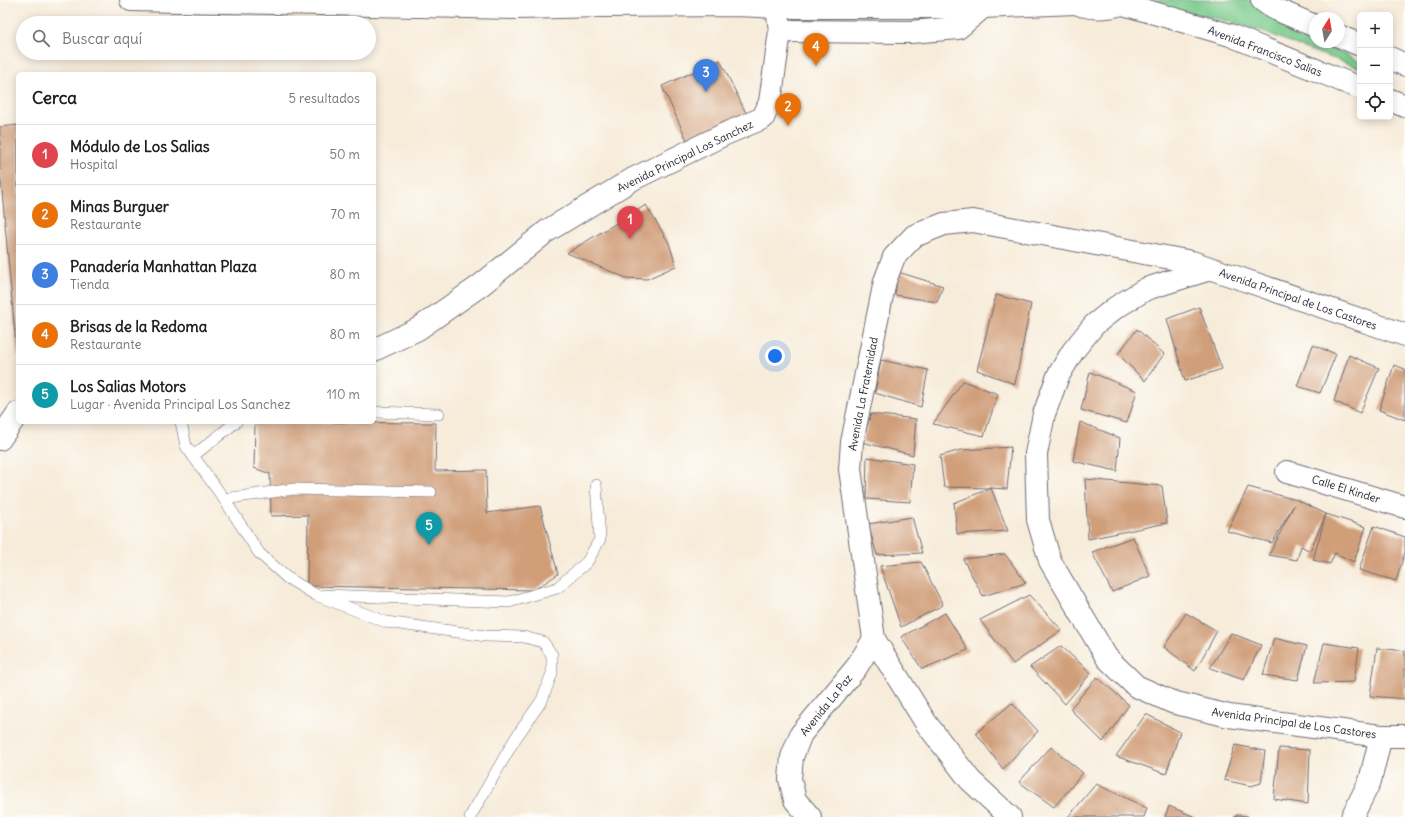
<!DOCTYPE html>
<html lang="es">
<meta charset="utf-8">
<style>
body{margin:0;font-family:Delius,sans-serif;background:#f6f6f6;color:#202124}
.controls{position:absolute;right:12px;top:12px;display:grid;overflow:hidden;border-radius:6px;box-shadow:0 2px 10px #0003}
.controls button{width:36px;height:36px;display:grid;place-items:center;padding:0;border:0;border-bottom:1px solid #e0e0e0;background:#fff;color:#202124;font:20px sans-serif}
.compass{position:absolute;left:1309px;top:12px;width:36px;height:36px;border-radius:50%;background:#fff;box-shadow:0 2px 10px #0003;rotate:11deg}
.you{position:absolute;left:775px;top:356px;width:14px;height:14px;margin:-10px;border:3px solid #fff;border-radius:50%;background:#1a73e8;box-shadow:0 0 0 6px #1a73e833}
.badge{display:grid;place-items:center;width:26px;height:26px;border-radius:50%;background:#7c3aed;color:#fff;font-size:13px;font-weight:700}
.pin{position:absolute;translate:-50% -33px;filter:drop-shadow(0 1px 2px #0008)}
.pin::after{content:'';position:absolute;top:21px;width:14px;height:12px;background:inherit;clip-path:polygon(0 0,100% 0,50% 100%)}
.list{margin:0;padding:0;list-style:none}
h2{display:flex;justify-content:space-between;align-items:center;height:52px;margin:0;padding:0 16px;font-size:17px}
h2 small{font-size:13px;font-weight:400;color:#757577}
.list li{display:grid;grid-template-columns:26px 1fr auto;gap:12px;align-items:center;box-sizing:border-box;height:60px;padding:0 16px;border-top:1px solid #e0e0e0}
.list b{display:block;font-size:15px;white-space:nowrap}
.list p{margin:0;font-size:13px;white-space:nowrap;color:#757577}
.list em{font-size:13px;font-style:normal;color:#757577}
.icon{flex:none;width:22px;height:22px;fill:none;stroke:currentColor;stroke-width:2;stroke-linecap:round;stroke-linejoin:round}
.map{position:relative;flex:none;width:1405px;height:817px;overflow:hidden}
.search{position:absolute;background:#fff;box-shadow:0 2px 10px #0003;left:16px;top:16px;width:360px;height:44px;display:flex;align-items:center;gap:10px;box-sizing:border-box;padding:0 14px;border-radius:22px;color:#757577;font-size:15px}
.panel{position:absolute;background:#fff;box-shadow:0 2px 10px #0003;left:16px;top:72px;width:360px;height:352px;border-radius:6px}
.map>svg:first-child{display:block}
.green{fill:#79ca8c;stroke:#4e7664}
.building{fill:#d09e79}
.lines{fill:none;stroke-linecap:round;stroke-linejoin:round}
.service-casing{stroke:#6d6973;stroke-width:12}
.minor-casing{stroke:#6d6973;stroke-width:24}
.tertiary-casing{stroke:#6d6973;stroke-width:24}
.primary-casing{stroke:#6d6973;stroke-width:24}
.service{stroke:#fff;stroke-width:11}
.minor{stroke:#fff;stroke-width:22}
.tertiary{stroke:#fff;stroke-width:22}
.primary{stroke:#fff;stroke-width:22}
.labels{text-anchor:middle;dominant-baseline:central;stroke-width:3;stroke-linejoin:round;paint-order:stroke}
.street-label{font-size:11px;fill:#22223b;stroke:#fdfcf7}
</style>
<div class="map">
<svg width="1405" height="817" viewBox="0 0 1405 817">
<rect width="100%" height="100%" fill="#fdfcf7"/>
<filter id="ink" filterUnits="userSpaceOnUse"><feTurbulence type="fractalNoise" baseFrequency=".025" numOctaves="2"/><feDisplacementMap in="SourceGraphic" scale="8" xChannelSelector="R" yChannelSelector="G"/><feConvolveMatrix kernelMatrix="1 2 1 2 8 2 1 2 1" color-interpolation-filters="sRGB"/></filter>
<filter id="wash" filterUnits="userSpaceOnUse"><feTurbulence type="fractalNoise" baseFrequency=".012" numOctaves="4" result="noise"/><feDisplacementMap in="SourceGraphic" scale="16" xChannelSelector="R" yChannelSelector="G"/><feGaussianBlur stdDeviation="0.9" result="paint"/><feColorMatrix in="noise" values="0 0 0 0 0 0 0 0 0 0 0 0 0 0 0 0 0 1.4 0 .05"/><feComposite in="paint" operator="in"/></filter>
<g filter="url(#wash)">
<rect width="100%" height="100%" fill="#f7ecda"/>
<polygon class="green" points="1154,0 1252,0 1288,24 1315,38 1315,42 1324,42 1360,62 1360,68 1301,47 1263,31 1215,18 1148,5"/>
<g id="blocks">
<g class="building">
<polygon points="720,60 746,113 687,140 662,86"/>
<polygon points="18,125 18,356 17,356 0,169 0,127"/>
<polygon points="646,205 669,243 676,266 647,279 626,278 567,253"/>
<polygon points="898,272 943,286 937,302 895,295"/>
<polygon points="996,295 1031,304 1015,384 977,370"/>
<polygon points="1199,307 1222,369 1185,381 1167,319"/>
<polygon points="1137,329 1164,354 1145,381 1118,354"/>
<polygon points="1313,345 1336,354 1320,393 1297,386"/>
<polygon points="1349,355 1379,368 1360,413 1334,401"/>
<polygon points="881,360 928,370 921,407 875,393"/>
<polygon points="1394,365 1405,369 1405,420 1379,410"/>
<polygon points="1090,372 1137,391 1127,423 1081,410"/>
<polygon points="963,381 998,394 984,436 933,424"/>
<polygon points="871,414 916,419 913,455 862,442"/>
<polygon points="255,422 436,423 435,471 486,470 487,513 540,506 558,574 534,590 307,586 308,515 271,516 270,474 254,468"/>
<polygon points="1080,422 1120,438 1117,471 1073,461"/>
<polygon points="1011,447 1007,489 991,488 1008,531 957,534 954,503 991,488 944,487 940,456 961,450"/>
<polygon points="867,457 913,464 910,502 866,499"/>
<polygon points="1085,479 1162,486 1167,523 1088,539"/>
<polygon points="1248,487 1297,500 1326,514 1310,551 1301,546 1297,560 1269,555 1294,505 1272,543 1227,531"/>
<polygon points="1326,514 1366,527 1354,562 1335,553 1330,564 1313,560"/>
<polygon points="912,517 922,553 877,555 868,524"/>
<polygon points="1374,526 1405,537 1405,552 1396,581 1359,570"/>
<polygon points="1133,537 1150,576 1112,592 1092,552"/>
<polygon points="1005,554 1026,583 983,596 963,559"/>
<polygon points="921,562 943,605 901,627 880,566"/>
<polygon points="1029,595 1062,630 1013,664 980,620"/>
<polygon points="945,613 968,650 922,669 901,637"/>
<polygon points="1186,613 1217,631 1195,671 1164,647"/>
<polygon points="1231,633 1261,645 1244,680 1210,668"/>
<polygon points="1274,638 1307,646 1298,680 1263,675"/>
<polygon points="1324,643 1359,648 1354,682 1314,683"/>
<polygon points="1061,646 1091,673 1065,704 1030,667"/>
<polygon points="1377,648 1405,651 1405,699 1370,696"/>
<polygon points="1097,677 1129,705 1103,742 1070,709"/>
<polygon points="1012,703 1038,731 1003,769 976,733"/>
<polygon points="1146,714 1180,732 1166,774 1116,756"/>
<polygon points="1235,745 1265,751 1261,783 1251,786 1224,780"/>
<polygon points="1051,747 1083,773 1054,807 1019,782"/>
<polygon points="1279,748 1310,750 1308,804 1274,799"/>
<polygon points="1096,784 1147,808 1144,817 1068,817"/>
<polygon points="1169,806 1195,817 1165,817"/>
<polygon points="1238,815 1248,816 1247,817 1234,817"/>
</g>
</g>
</g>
<g filter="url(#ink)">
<use href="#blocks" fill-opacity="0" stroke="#6d6973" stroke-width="1"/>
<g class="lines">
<defs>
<g id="service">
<polyline points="374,412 439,414"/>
<polyline points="181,422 186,446 224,499 259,553 286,577 316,595 386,622 486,636 524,637 543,642 552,655 552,673 542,700 515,739 470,817"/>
<polyline points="193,456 236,422"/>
<polyline points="224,499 294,489 431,492"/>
<polyline points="324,595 509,602 557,588 587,562 600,539 596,485"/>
</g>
<g id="minor">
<polyline points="780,31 911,32 958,28 983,7"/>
<polyline points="1210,269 1146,289 1115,308 1094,325 1073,351 1058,376 1044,414 1036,454 1038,520 1050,561 1107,658 1136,686 1172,702 1229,716 1381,736 1405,736"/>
<polyline points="374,350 418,329 481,285 547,231 633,179 725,134 763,118 770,102 780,31 777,7"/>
<polyline points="0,439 18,413"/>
<polyline points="1287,472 1405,507"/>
<polyline points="810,817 795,800 790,779 792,757 801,734 856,668 874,639"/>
<polyline points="1010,817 970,780 926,723 874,639 850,469 852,442 885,281 894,257 914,236 944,224 973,221 1192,262 1405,335"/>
<polyline points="1352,817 1370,781 1381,736"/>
</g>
<g id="tertiary">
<path d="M1070,0C1087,11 1114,9 1131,0"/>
<polyline points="1262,0 1273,8 1315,26"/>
<polyline points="1123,4 1230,35 1360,88"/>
<polyline points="601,6 737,5 777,7 983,7 1075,3"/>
<polyline points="1339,36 1360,45"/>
<polyline points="1390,58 1405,65"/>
<polyline points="1390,100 1405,106"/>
</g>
<polyline id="primary" points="131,0 518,8 601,6 619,0"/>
</defs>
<use href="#service" class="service-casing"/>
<use href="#minor" class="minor-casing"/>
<use href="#tertiary" class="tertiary-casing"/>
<use href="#primary" class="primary-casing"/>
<use href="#service" class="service"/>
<use href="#minor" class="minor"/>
<use href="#tertiary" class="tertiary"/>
<use href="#primary" class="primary"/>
</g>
</g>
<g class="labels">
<g class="street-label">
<text transform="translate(1265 51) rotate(21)">Avenida Francisco Salias</text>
<text transform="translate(685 156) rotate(-26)">Avenida Principal Los Sanchez</text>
<text transform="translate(1298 299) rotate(19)">Avenida Principal de Los Castores</text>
<text transform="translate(863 394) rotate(-79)">Avenida La Fraternidad</text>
<text transform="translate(1346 489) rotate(17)">Calle El Kinder</text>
<text transform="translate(826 705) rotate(-51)">Avenida La Paz</text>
<text transform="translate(1294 723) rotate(8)">Avenida Principal de Los Castores</text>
</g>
</g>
</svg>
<div class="controls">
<button>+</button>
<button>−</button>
<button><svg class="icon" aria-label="locate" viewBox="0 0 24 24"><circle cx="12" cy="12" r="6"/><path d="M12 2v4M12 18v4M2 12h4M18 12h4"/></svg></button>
</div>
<svg class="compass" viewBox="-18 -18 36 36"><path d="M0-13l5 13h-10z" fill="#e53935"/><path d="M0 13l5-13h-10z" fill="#757577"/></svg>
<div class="you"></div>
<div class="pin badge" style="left:630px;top:239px;background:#e0444e">1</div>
<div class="pin badge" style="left:788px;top:126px;background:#e8710a">2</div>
<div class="pin badge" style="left:706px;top:92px;background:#3f7fe0">3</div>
<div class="pin badge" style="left:816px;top:66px;background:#e8710a">4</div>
<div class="pin badge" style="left:429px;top:545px;background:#0f9aa8">5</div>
<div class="search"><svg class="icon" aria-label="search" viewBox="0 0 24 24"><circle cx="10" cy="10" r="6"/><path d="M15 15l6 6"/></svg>Buscar aquí</div>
<section class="panel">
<h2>Cerca<small>5 resultados</small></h2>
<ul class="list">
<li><span class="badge" style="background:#e0444e">1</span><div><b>Módulo de Los Salias</b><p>Hospital</p></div><em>50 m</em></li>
<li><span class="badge" style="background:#e8710a">2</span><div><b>Minas Burguer</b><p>Restaurante</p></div><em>70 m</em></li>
<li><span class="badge" style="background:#3f7fe0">3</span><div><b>Panadería Manhattan Plaza</b><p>Tienda</p></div><em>80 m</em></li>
<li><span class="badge" style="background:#e8710a">4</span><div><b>Brisas de la Redoma</b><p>Restaurante</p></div><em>80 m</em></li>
<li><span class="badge" style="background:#0f9aa8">5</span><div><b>Los Salias Motors</b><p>Lugar · Avenida Principal Los Sanchez</p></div><em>110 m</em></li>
</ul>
</section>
</div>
